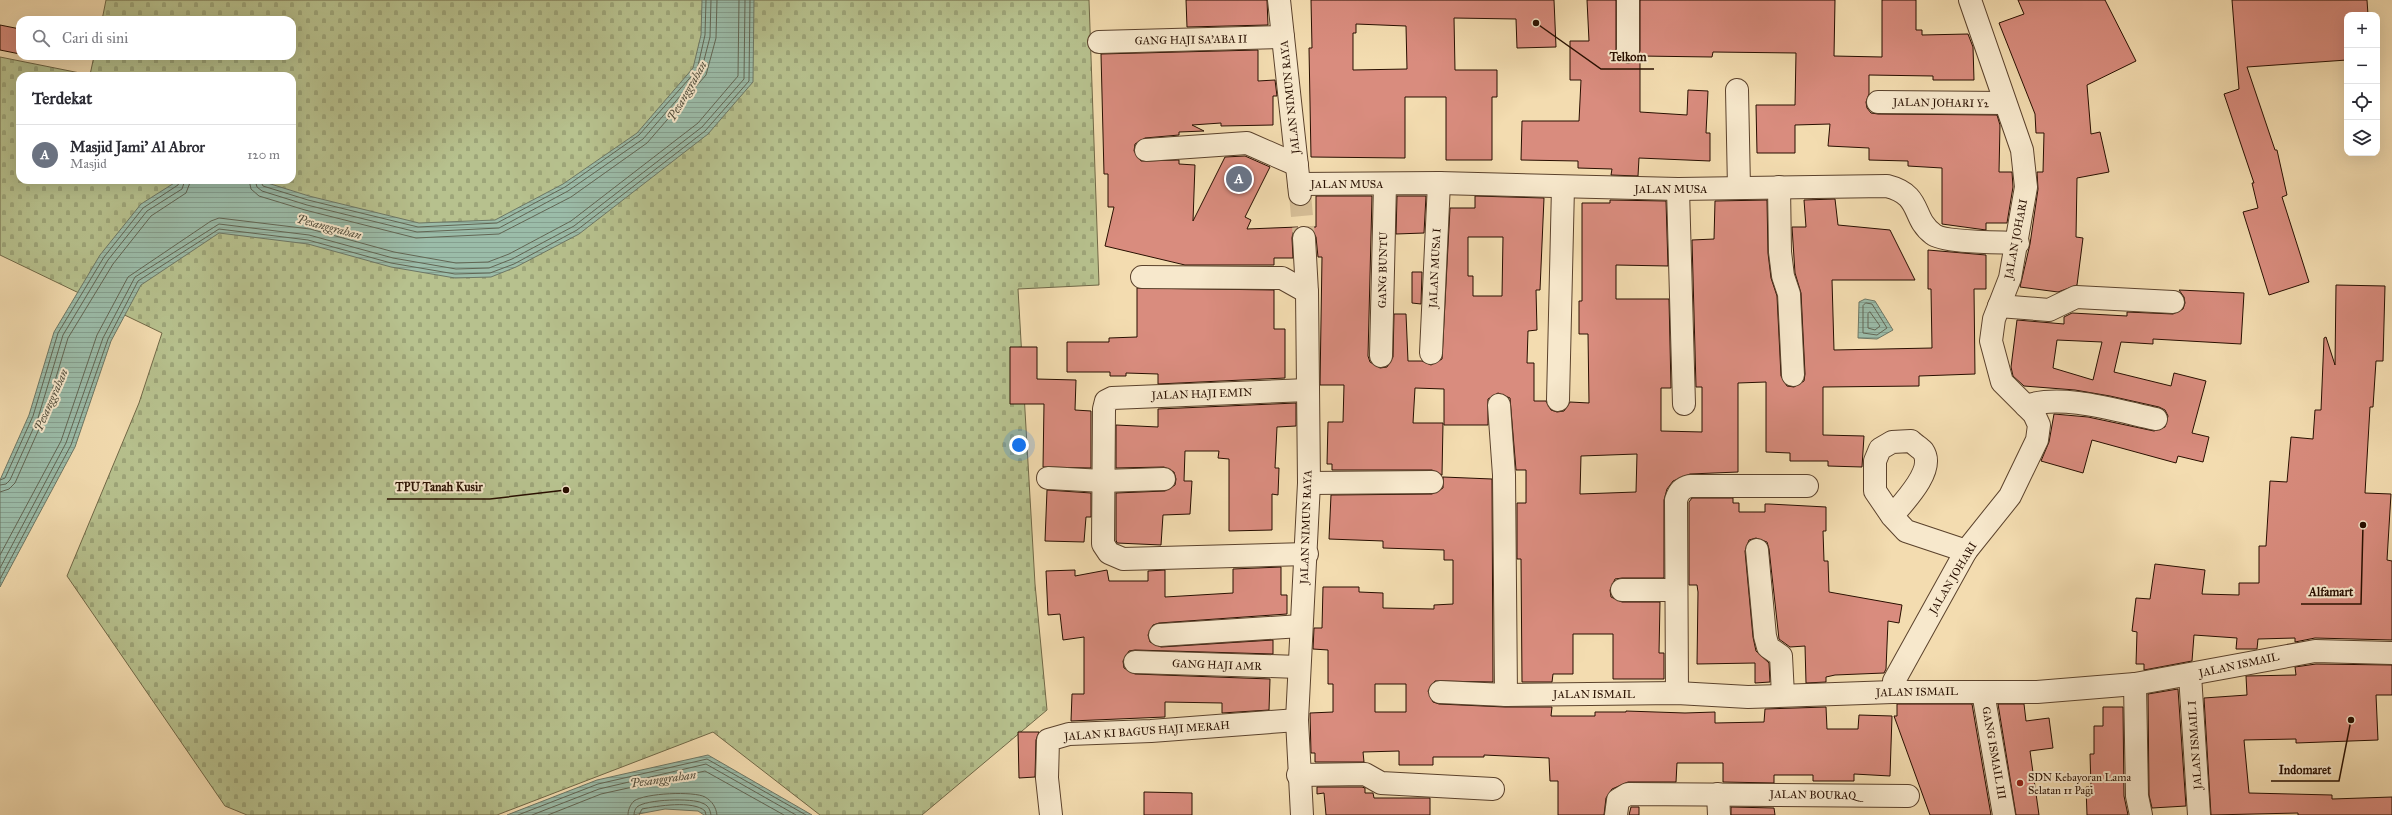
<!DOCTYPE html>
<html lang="id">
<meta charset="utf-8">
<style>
body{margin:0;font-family:"IM FELL Great Primer",serif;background:#f2f2f3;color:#2b2b33}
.controls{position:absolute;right:12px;top:12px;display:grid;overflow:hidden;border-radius:8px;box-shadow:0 4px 16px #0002}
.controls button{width:36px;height:36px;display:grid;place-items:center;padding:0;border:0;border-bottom:1px solid #e1e1e2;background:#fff;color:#2b2b33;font:20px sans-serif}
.you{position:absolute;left:1019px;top:445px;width:14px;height:14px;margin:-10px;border:3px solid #fff;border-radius:50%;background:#1a73e8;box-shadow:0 0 0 6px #1a73e833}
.badge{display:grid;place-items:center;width:26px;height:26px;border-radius:50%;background:#1a73e8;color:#fff;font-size:13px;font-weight:700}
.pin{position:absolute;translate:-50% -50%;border:2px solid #fff;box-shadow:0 1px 4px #0006}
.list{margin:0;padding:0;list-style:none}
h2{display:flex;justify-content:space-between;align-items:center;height:52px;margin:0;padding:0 16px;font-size:17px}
h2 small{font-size:13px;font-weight:400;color:#7c7c81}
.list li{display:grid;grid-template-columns:26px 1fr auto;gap:12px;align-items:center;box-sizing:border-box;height:60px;padding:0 16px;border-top:1px solid #e1e1e2}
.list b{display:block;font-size:15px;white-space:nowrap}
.list p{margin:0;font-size:13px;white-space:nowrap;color:#7c7c81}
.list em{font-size:13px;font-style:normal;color:#7c7c81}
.icon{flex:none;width:22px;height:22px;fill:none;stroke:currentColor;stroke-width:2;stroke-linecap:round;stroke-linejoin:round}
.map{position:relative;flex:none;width:2392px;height:815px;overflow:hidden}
.search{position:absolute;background:#fff;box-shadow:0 4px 16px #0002;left:16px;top:16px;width:280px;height:44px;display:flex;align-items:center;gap:10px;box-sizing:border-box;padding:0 14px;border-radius:12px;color:#7c7c81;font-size:15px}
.panel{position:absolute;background:#fff;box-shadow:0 4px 16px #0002;left:16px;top:72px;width:280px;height:112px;border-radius:12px}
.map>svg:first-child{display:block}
.cemetery{fill:url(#cemetery-stones);stroke:#706847;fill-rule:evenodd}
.water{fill:url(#water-rules);stroke:#6d7765}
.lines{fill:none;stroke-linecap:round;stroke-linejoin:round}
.shore{stroke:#626654;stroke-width:1}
.building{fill:#d98c7e;stroke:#280f00;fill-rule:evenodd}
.minor-tunnel{stroke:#d5bd96;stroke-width:22;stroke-dasharray:22 11;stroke-linecap:butt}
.minor-casing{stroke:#5b422c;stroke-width:24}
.minor{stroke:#f7e8cc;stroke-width:22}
.poi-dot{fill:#8f2418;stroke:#f7e8cc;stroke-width:1.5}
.labels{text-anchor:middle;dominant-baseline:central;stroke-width:4;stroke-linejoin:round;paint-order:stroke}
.street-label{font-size:11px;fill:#280f00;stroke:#f7e8cc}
.poi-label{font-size:11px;fill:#280f00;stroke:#f7e8cc;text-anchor:start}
.water-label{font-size:12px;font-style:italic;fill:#504c3b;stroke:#f7e8cc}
.leader{fill:none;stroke:#280f00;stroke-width:1.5}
.callout-dot{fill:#280f00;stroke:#f7e8cc;stroke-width:1.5}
.callout-label{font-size:12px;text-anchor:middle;font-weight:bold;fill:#280f00;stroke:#f7e8cc;stroke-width:4;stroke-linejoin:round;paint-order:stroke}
</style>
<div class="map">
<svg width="2392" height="815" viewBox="0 0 2392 815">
<defs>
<pattern id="cemetery-stones" width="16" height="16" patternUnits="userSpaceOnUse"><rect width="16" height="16" fill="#b7c18e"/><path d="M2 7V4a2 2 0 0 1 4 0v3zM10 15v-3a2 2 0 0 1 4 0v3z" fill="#9da579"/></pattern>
<pattern id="water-rules" width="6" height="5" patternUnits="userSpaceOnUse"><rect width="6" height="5" fill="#9bbca9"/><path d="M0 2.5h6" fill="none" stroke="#86a090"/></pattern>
</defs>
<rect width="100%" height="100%" fill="#f3dcb0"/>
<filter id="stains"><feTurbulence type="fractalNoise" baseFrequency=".005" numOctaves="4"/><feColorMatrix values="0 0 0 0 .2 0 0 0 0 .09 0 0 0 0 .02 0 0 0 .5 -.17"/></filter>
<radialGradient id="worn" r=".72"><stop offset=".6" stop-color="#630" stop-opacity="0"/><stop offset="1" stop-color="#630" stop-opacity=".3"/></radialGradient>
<path class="cemetery" d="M106,0H1089L1099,285L1018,289L1035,584L1047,710L922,815H820L713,732L497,815H247L225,806L67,576L139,403L162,333L0,255V57L90,75L94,56H292V20H102ZM20,76H292V180H20Z"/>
<g class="water">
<polygon points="702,0 754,0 753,82 708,134 579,234 516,267 491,277 455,278 391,267 308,244 219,233 141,285 111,341 75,447 0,587 0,480 29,415 54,332 100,255 141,204 179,180 258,180 309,196 419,223 495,220 563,184 637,133 693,68 701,35"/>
<polygon points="1865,299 1875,301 1893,330 1877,339 1858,338 1859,302"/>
<polygon points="708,755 812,815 704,815 698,811 665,809 633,815 507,815 597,780"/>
</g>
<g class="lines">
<g class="shore">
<polyline points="249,180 251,189 259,196 305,210 416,238 499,234 571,197 647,143 706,75 716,38 717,0"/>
<polyline points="255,180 257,187 262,191 307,205 417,232 499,228 568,191 643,139 701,72 710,37 711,0"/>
<polyline points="260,180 263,186 308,200 418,227 497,223 565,187 639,135 697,70 705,35 706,0"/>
<polygon points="1866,303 1872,304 1887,328 1877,335 1863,333 1863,306"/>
<polygon points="1870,312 1880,326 1875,330 1868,328 1868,314"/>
<polyline points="0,480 5,478 33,416 58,333 104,257 143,208 178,185 180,180"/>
<polyline points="0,485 6,484 10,480 38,418 63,335 108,260 147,211 182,189 185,180"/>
<polyline points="0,492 9,489 15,483 43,420 68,338 113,264 151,216 186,193 191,180"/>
<polyline points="0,555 61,441 97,335 128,277 211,221 219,218 310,229 394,252 456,263 488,262 509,254 571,221 698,123 738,76 739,0"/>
<polyline points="0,568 66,443 103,338 135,277 219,224 309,235 393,258 456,269 489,268 512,259 574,226 702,127 744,79 745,0"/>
<polyline points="0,579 71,445 108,339 138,281 219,229 308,240 391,263 455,274 490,273 514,264 577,230 705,131 749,81 750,0"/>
<polyline points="518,815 598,784 707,759 806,815"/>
<polyline points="532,815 599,789 706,764 796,815"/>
<polyline points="548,815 601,794 705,771 784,815"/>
<path d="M628,815C628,810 630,805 634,801C645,793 694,791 705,797C712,801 716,807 717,815"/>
<path d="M634,815C634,812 635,809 637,807C646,799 693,798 702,803C708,805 710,809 711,815"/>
<path d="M639,815L642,809C657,806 693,800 705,811L706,815"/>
</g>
</g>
<g class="building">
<polygon points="1186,0 1267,0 1268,25 1187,27"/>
<path d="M1311,0H1554L1556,47L1517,48L1516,19L1454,18L1455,70H1497V97H1492V160H1446V97H1405V158L1311,157L1309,48H1312ZM1356,24L1406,26L1407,69L1353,70V33H1356Z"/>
<polygon points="1587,0 1616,0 1616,51 1621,62 1628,63 1635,62 1640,51 1640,0 1835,0 1834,56 1882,57 1882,0 1916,0 1916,30 1922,30 1922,35 1968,34 1973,47 1974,80 1933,80 1933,76 1869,75 1869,94 1866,102 1867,108 1871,113 1878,114 1997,115 2000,125 1999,172 2012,172 2013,187 2007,223 1986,223 1986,230 1942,224 1942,168 1908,166 1908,161 1869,160 1869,148 1828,146 1830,124 1795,125 1795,153 1757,153 1756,105 1795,105 1796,53 1713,52 1712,57 1640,56 1640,112 1687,115 1688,90 1708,91 1706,133 1710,133 1710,161 1639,158 1638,176 1611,175 1612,169 1578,168 1578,161 1521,160 1522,121 1579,121 1581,80 1570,80 1570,41 1589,41"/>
<polygon points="2018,0 2105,0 2136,61 2087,85 2091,134 2100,132 2109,172 2077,178 2076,237 2083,238 2077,285 2058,292 2020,287 2030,244 2038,189 2037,172 2043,172 2044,133 2036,133 2035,114 1999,23 2024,14"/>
<polygon points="2232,0 2367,0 2368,15 2347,15 2347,60 2247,67 2275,150 2277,150 2287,195 2282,197 2309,282 2269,295 2243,212 2258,208 2252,183 2254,183 2224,94 2239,89"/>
<polygon points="0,25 20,29 20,54 0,50"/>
<polygon points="1258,50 1258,81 1275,80 1277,96 1273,96 1273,125 1221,126 1221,123 1192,125 1204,131 1179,132 1179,135 1145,138 1135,144 1134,151 1141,161 1179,160 1179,164 1195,165 1193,221 1225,157 1245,156 1270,167 1245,217 1251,220 1247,229 1298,227 1293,232 1292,238 1293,258 1274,258 1274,265 1185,265 1105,246 1114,207 1108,207 1108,174 1104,174 1101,54"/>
<path d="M1316,196H1372L1368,356L1370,362L1380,368L1387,367L1393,357L1394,314H1406L1408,361H1422L1431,365L1442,359L1450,208H1475V196L1544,198L1540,290H1536L1537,330L1528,331L1527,363H1534V401H1546L1551,410L1557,412L1564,411L1570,402L1589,403L1588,334H1579V301H1582V203H1610V200L1666,201L1668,266L1616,265V299H1669L1671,388H1661V431L1702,432V387H1696L1692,240L1714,239L1715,201L1767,200L1768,253L1771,278L1777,296L1781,376L1787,386L1794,387L1804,381L1805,374L1801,293L1795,273L1792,227H1806L1804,200L1835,199L1838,225L1890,230L1915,280H1832L1834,350L1932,348L1931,289H1928V250L1986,255V289H1974L1975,374L1919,376V386L1823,387V435L1864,436L1862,467L1828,466V461H1790V453L1766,452V382L1738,383V472L1690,474L1673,481L1667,489L1664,500V578H1622L1615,579L1610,590L1611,597L1622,602H1660L1659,653H1664V679H1613V634H1573V674H1553L1552,682H1522L1521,559H1517V503H1526V470H1516L1510,398L1498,393L1488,399V425H1444V389L1415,388L1413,423H1443L1442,475L1432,470H1332V464H1327L1328,422H1343L1344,385H1320L1322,257H1318L1316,237L1310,227H1316ZM1468,237H1503L1502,296H1473V276H1468ZM1637,454L1636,492L1580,494L1581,456Z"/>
<polygon points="1397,196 1426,196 1424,233 1396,234"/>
<polygon points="1412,272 1422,272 1421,304 1412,303"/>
<polygon points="2336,285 2385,286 2383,361 2376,361 2373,407 2370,407 2365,493 2391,494 2387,560 2392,561 2392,640 2315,638 2295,642 2295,638 2258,639 2257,649 2236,649 2237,638 2194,635 2192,661 2144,670 2144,664 2136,664 2137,632 2132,631 2136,598 2150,599 2155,564 2205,570 2202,594 2239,595 2239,583 2259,583 2259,546 2266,546 2270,481 2287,482 2291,437 2313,439 2315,410 2321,410 2324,338 2326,337 2335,365"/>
<polygon points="1137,288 1274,290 1274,329 1285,329 1285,378 1158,384 1158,374 1126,373 1126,376 1110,376 1110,372 1067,372 1067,342 1109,342 1109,338 1137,337"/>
<path d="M2179,290L2244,293L2241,344L2153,339V344L2121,342L2114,372L2171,386L2174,373L2206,381L2192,433L2209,437L2203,462L2178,456L2176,463L2092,440L2083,473L2041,461L2049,442L2054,414L2088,417L2154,431L2165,427L2168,416L2165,410L2159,407L2110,396L2075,390L2024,386L2013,376L2011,367L2017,320L2064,324V317L2072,313L2127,316V312L2173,314L2183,309L2185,303L2184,297ZM2057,340L2102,342L2093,380L2053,368Z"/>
<polygon points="1010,347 1037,347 1037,379 1076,380 1075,410 1091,411 1091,468 1043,467 1044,404 1010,404"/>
<polygon points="1296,403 1296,426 1277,427 1275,468 1279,468 1278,495 1272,494 1272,530 1229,531 1229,459 1218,458 1219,451 1185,451 1184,481 1192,481 1190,514 1163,515 1161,545 1117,543 1116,540 1116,493 1165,491 1175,485 1176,479 1174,472 1164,467 1116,468 1116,425 1158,427 1158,409"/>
<path d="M1443,477L1492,479L1493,682L1435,681L1428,691L1433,702L1439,704L1505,707H1552L1551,716H1595V712H1626V711L1685,713L1715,712V723L1764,722L1765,709L1826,707L1827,729H1858L1859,715L1892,716L1890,776L1854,774V781H1813V775H1774V783L1723,782V763H1677L1676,782H1628L1612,789L1606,798L1604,815H1558V781H1550L1549,758L1484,755V757H1433V765H1399V751L1363,752L1364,762H1315V753H1311L1310,713L1333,712V684H1328V650L1313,649L1314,628H1322L1323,587H1359V592L1383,593V608L1434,609V605L1453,604V560H1444V550L1383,548V541L1329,539L1331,495L1432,494L1443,488ZM1375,684H1406V712H1375Z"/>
<polygon points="1047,490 1091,493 1091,517 1086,517 1084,542 1045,541"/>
<polygon points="1733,498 1733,503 1739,503 1739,512 1765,512 1765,504 1769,504 1826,507 1826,531 1823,531 1824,561 1828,561 1829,592 1902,605 1899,623 1888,621 1886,669 1884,673 1835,675 1826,677 1826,682 1806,683 1805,646 1790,647 1779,639 1769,549 1767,542 1756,538 1749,540 1745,551 1753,637 1756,651 1769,663 1770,682 1755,683 1755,663 1697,664 1698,592 1697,585 1689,585 1689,502 1692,498"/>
<polygon points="1281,567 1281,595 1287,595 1287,614 1159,623 1153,625 1148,635 1150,642 1161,647 1273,640 1273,654 1135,650 1129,651 1123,661 1124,668 1135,674 1270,679 1269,710 1222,713 1222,703 1165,702 1165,717 1071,721 1072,694 1084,694 1084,637 1063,640 1060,614 1048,615 1046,571 1075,570 1075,576 1107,570 1109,581 1148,581 1148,571 1165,570 1165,597 1233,593 1233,569"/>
<polygon points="2316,664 2392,665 2392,695 2376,695 2378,740 2296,743 2296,739 2244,740 2249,793 2332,795 2332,799 2392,797 2392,815 2298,815 2298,813 2211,815 2204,698 2247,695 2246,676 2296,675 2295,667"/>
<polygon points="2178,689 2186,806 2152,808 2149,795 2148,694"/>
<polygon points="1897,704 1972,704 1991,815 1930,815 1894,716 1897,716"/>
<polygon points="1998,704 2024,704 2026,721 2049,718 2053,748 2030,751 2039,815 2016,815"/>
<polygon points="2103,707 2123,707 2124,796 2128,815 2087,815 2086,787 2091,787 2090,754 2094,754 2094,726 2103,726"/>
<polygon points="1018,732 1039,732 1036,740 1035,777 1019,778"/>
<polygon points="1317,787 1362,787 1365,788 1365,793 1373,793 1374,798 1430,798 1430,815 1326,815 1324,793 1317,794"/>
<polygon points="1144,792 1192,793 1192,815 1144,815"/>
<polygon points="1631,807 1639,807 1639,815 1629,815"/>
<polygon points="1731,807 1774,808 1775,815 1731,815"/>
</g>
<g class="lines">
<polyline class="minor-tunnel" points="1300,194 1304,238"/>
<defs>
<g id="minor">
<polyline points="1279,0 1300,194"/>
<polyline points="1628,0 1628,51"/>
<polyline points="1099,42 1283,37"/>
<polyline points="1737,90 1739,188"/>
<polyline points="1878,102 2005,103"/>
<polyline points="1146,150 1247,143 1297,165"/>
<path d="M1299,184L1439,183L1678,189L1887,186C1923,195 1911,218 1933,234C1944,243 2001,242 2018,243"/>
<polyline points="1779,187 1780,252 1783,276 1789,294 1793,375"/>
<polyline points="1678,189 1684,404"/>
<polyline points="1142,277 1282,278 1307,292"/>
<polyline points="1999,306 2049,310 2076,297 2173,302"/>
<polyline points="1431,353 1439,183"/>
<polyline points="1381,356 1385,184"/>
<polyline points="1558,400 1563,187"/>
<polyline points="1499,405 1504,475 1506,695"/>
<path d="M2026,406C2062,393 2118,411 2156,419"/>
<polyline points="1048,478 1103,481 1164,479"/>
<polyline points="1309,483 1432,482"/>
<path d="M1892,516C1903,503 1936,470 1923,451C1920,448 1914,444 1911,441L1892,442L1880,449L1875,461V491L1892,516L1906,531L1966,551"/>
<polyline points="1757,550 1765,636 1768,647 1781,656 1783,695"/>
<polyline points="1307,554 1123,559 1109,553 1103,544 1104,409 1106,401 1112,398 1308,390"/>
<polyline points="1622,590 1676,590"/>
<polyline points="1160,635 1301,626"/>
<polyline points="1135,662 1299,667"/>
<polyline points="2190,675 2199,815"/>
<polyline points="2135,684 2137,796 2141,815"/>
<polyline points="1440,692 1506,695 1677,693 1748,697 1893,692 2037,692 2135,684 2315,651 2392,653"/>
<polyline points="1893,692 1894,681 1966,551 2010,496 2037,440 2039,425 2034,414 2002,382 1991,341 1994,319 2010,278 2026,187 2022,150 1970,0"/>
<polyline points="1983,692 2004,815"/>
<path d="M1677,693L1676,500C1679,491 1682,488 1690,486H1807"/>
<polyline points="1298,775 1365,774 1381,783 1493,789"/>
<polyline points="1718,794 1719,815"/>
<polyline points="1051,815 1047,778 1048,740 1069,734 1151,731 1297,720"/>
<polyline points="1302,815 1297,720 1309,483 1307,292 1304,238"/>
<polyline points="1616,815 1618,800 1628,794 1908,796"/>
</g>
</defs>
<use href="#minor" class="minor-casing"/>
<use href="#minor" class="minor"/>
</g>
<circle class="poi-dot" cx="2020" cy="783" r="4"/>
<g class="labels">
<g class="street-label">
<text transform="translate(1191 40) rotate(-1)">GANG HAJI SA'ABA II</text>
<text transform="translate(1290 97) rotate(-96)">JALAN NIMUN RAYA</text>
<text transform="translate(1941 103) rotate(1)">JALAN JOHARI Y2</text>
<text x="1347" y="184">JALAN MUSA</text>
<text x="1671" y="189">JALAN MUSA</text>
<text transform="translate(2016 239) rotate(-79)">JALAN JOHARI</text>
<text transform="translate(1435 268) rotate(-87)">JALAN MUSA I</text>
<text transform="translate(1383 270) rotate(-89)">GANG BUNTU</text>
<text transform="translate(1202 394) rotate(-2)">JALAN HAJI EMIN</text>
<text transform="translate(1306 527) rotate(-88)">JALAN NIMUN RAYA</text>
<text transform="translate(1953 578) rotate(-59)">JALAN JOHARI</text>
<text transform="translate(1217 665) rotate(2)">GANG HAJI AMR</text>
<text transform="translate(2239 665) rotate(-12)">JALAN ISMAIL</text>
<text transform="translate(1917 692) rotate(-1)">JALAN ISMAIL</text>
<text x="1594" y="694">JALAN ISMAIL</text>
<text transform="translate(1147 731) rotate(-4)">JALAN KI BAGUS HAJI MERAH</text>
<text transform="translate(2195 745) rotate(-94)">JALAN ISMAIL I</text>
<text transform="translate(1994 753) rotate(80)">GANG ISMAIL III</text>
<text transform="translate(1813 795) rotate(1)">JALAN BOURAQ</text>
</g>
<g class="poi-label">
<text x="2028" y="777">SDN Kebayoran Lama<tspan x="2028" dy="13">Selatan 11 Pagi</tspan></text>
</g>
<g class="water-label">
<text transform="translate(687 91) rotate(-60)">Pesanggrahan</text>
<text transform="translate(329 227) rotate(15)">Pesanggrahan</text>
<text transform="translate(51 400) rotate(-66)">Pesanggrahan</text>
<text transform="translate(663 779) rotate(-8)">Pesanggrahan</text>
</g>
</g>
<path class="leader" d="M1536 23L1601 69H1654M566 490L490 499H387M2363 525L2361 604H2301M2351 720L2339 781H2271"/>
<g class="callout-dot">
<circle cx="1536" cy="23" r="4"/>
<circle cx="566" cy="490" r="4"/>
<circle cx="2363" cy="525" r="4"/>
<circle cx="2351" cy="720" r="4"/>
</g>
<g class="callout-label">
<text x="1628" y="61">Telkom</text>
<text x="439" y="491">TPU Tanah Kusir</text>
<text x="2331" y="596">Alfamart</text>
<text x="2305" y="774">Indomaret</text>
</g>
<rect width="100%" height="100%" filter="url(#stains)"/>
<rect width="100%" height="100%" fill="url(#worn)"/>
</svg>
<div class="controls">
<button>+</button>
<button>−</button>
<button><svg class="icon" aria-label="locate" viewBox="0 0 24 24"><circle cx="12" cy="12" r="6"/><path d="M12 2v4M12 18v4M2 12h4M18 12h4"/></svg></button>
<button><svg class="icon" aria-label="layers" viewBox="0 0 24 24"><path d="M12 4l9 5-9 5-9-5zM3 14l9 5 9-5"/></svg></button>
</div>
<div class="you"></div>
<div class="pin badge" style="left:1239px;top:179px;background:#6b7280">A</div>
<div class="search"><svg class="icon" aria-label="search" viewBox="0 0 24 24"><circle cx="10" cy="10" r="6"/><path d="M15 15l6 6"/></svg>Cari di sini</div>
<section class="panel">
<h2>Terdekat<small></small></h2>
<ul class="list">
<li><span class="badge" style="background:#6b7280">A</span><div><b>Masjid Jami' Al Abror</b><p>Masjid</p></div><em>120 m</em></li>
</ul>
</section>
</div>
